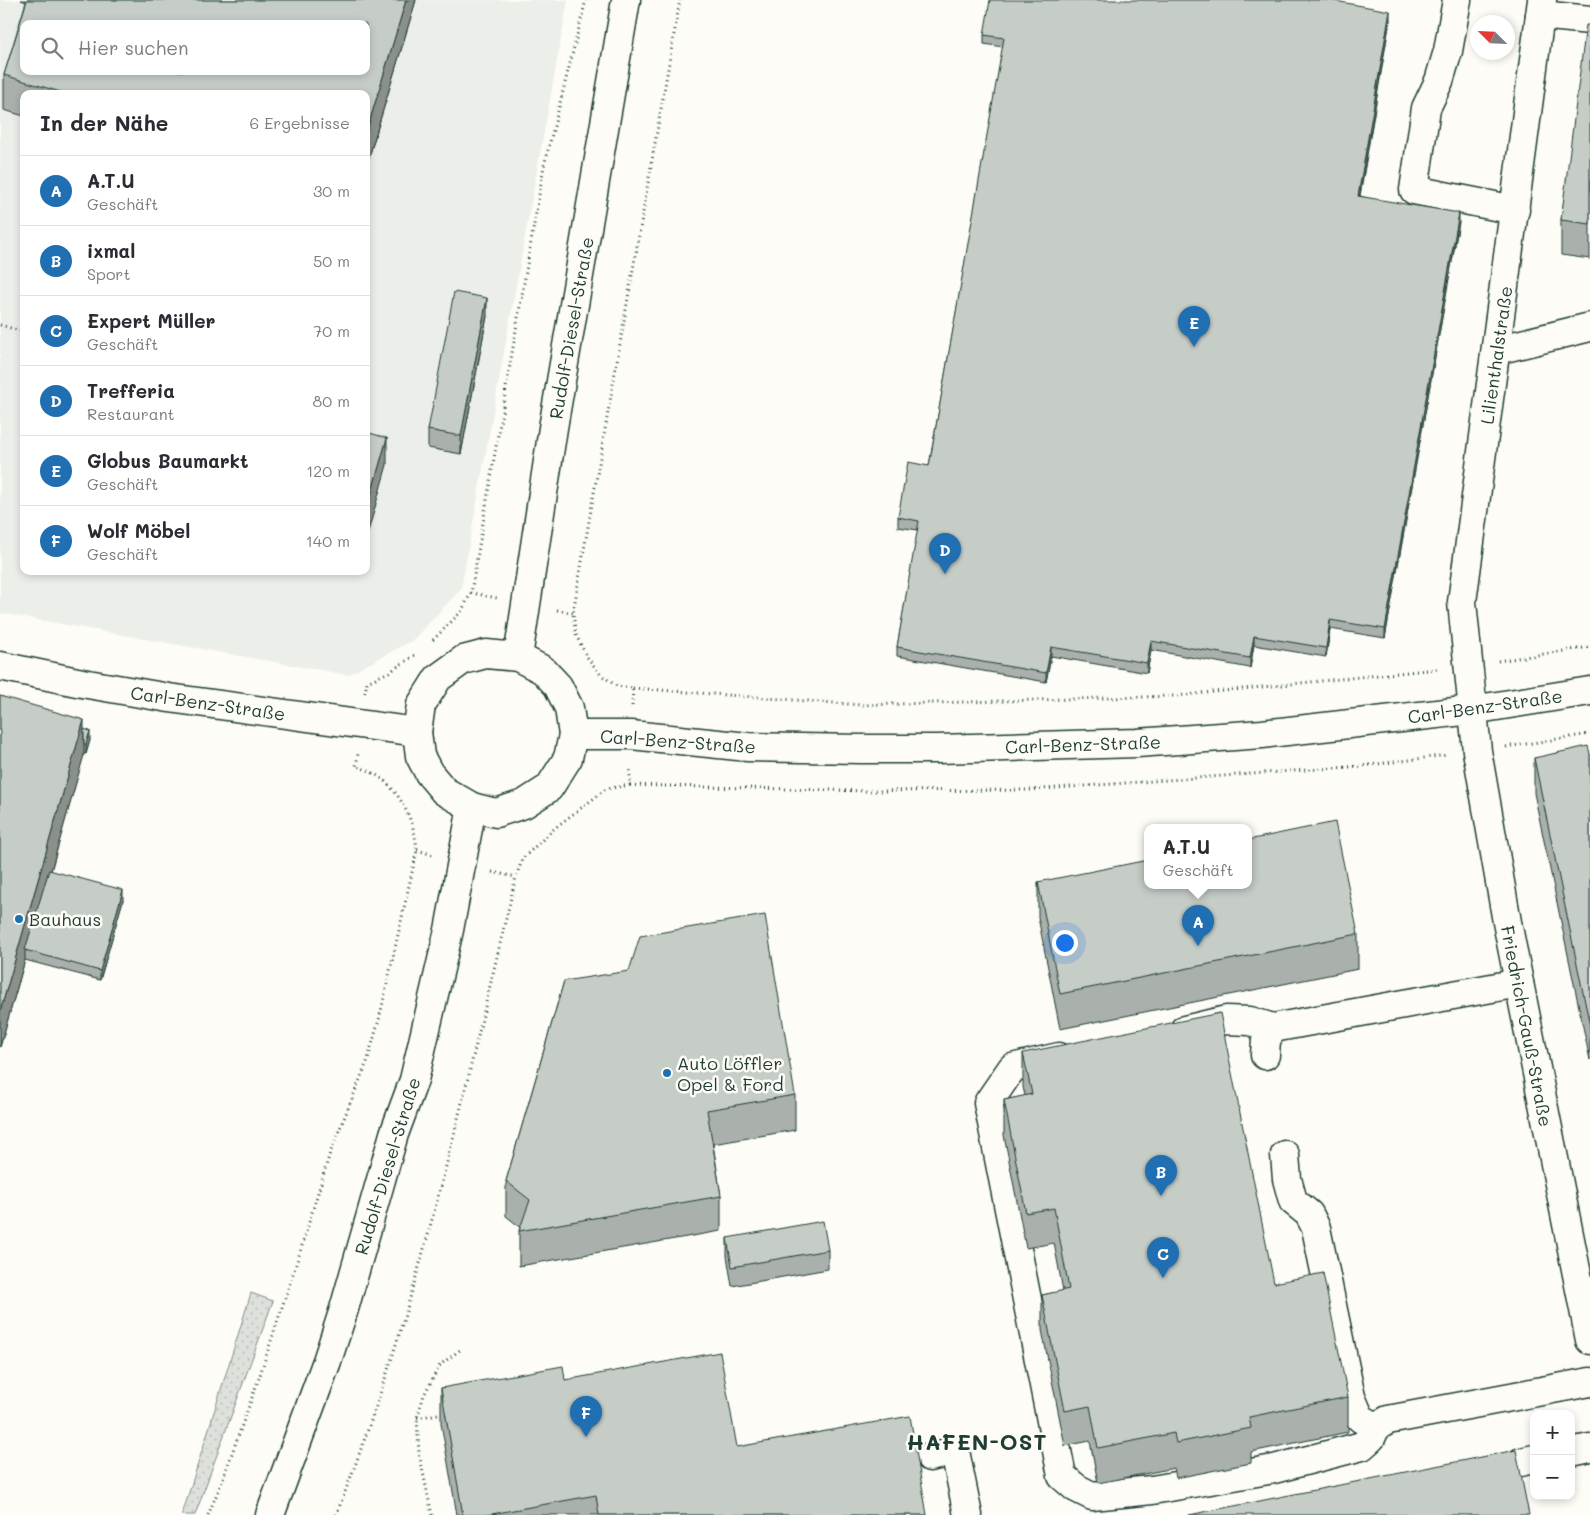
<!DOCTYPE html>
<html lang="de">
<meta charset="utf-8">
<style>
body{margin:0;font-family:Mali,sans-serif;background:#f7f7f7;color:#2b2b33}
.controls{position:absolute;right:15px;bottom:15px;display:grid;overflow:hidden;border-radius:10px;box-shadow:0 2px 8px #0003}
.controls button{width:45px;height:45px;display:grid;place-items:center;padding:0;border:0;border-bottom:1px solid #e1e1e2;background:#fff;color:#2b2b33;font:25px sans-serif}
.compass{position:absolute;left:1470px;top:15px;width:45px;height:45px;border-radius:50%;background:#fff;box-shadow:0 2px 8px #0003;rotate:294deg}
.you{position:absolute;left:1064px;top:942px;width:18px;height:18px;margin:-12px;border:4px solid #fff;border-radius:50%;background:#1a73e8;box-shadow:0 0 0 8px #1a73e833}
.badge{display:grid;place-items:center;width:32px;height:32px;border-radius:50%;background:#1f6fb2;color:#fff;font-size:16px;font-weight:700}
.pin{position:absolute;translate:-50% -41px;filter:drop-shadow(0 1px 2px #0008)}
.pin::after{content:'';position:absolute;top:26px;width:18px;height:15px;background:inherit;clip-path:polygon(0 0,100% 0,50% 100%)}
.popup{position:absolute;left:1144px;top:824px;width:108px;height:65px;box-sizing:border-box;display:grid;place-content:center;border-radius:10px;background:#fff;filter:drop-shadow(0 1px 4px #0005);font-size:16px;white-space:nowrap;color:#7c7c81}
.popup b{font-size:19px;color:#2b2b33}
.popup::after{content:'';position:absolute;left:50%;top:100%;margin-left:-10px;border:10px solid transparent;border-top-color:#fff}
.list{margin:0;padding:0;list-style:none}
h2{display:flex;justify-content:space-between;align-items:center;height:65px;margin:0;padding:0 20px;font-size:21px}
h2 small{font-size:16px;font-weight:400;color:#7c7c81}
.list li{display:grid;grid-template-columns:32px 1fr auto;gap:15px;align-items:center;box-sizing:border-box;height:70px;padding:0 20px;border-top:1px solid #e1e1e2}
.list b{display:block;font-size:19px;white-space:nowrap}
.list p{margin:0;font-size:16px;white-space:nowrap;color:#7c7c81}
.list em{font-size:16px;font-style:normal;color:#7c7c81}
.icon{flex:none;width:28px;height:28px;fill:none;stroke:currentColor;stroke-width:2;stroke-linecap:round;stroke-linejoin:round}
.map{position:relative;flex:none;width:1590px;height:1515px;overflow:hidden}
.search{position:absolute;background:#fff;box-shadow:0 2px 8px #0003;left:20px;top:20px;width:350px;height:55px;display:flex;align-items:center;gap:12px;box-sizing:border-box;padding:0 18px;border-radius:10px;color:#7c7c81;font-size:19px}
.panel{position:absolute;background:#fff;box-shadow:0 2px 8px #0003;left:20px;top:90px;width:350px;height:485px;border-radius:10px}
.map>svg:first-child{display:block}
.built{fill:#eceee9;fill-rule:evenodd}
.grass{fill:url(#grass-dots);stroke:#7e8e88}
.lines{fill:none;stroke-linecap:round;stroke-linejoin:round}
.minor-casing{stroke:#1f3d34;stroke-width:31}
.path{stroke:#1f3d34;stroke-width:3;stroke-dasharray:1 4;stroke-linecap:butt}
.minor{stroke:#fdfcf7;stroke-width:28}
.wall{fill:#aab0ab;stroke:#1f3d34}
.shaded-wall{fill:#8b908b;stroke:#1f3d34}
.building{fill:#c6cdc7;stroke:#1f3d34;fill-rule:evenodd}
.poi-dot{fill:#1f6fb2;stroke:#fdfcf7;stroke-width:2}
.labels{text-anchor:middle;dominant-baseline:central;stroke-width:5;stroke-linejoin:round;paint-order:stroke}
.street-label{font-size:18px;fill:#1f3d34;stroke:#fdfcf7}
.poi-label{font-size:18px;fill:#1f3d34;stroke:#fdfcf7;text-anchor:start}
.district-label{font-size:22px;font-weight:bold;letter-spacing:1px;fill:#1f3d34;stroke:#fdfcf7}
</style>
<div class="map">
<svg width="1590" height="1515" viewBox="0 0 1590 1515">
<defs>
<pattern id="grass-dots" width="8" height="8" patternUnits="userSpaceOnUse" patternTransform="scale(1.25)"><rect width="8" height="8" fill="#dde0db"/><path d="M2 2h.1M6 6h.1" fill="none" stroke="#bdc1bd" stroke-width="1.8" stroke-linecap="round"/></pattern>
</defs>
<rect width="100%" height="100%" fill="#fdfcf7"/>
<filter id="ink" filterUnits="userSpaceOnUse"><feTurbulence type="fractalNoise" baseFrequency=".02" numOctaves="2"/><feDisplacementMap in="SourceGraphic" scale="10" xChannelSelector="R" yChannelSelector="G"/><feConvolveMatrix kernelMatrix="1 2 1 2 8 2 1 2 1" color-interpolation-filters="sRGB"/></filter>
<g filter="url(#ink)">
<path class="built" d="M0,0H568L461,589L413,640L348,675L0,613ZM24,24H366V71H24ZM24,94H366V571H24Z"/>
<polygon class="grass" points="251,1293 273,1301 195,1515 182,1515"/>
<g class="lines">
<defs>
<g id="minor">
<polyline points="1457,0 1448,51 1439,81 1426,108 1414,190 1515,210"/>
<polyline points="1542,0 1462,602 1477,751 1507,922 1590,1340"/>
<polyline points="1540,15 1590,20"/>
<polyline points="1497,350 1590,327"/>
<polygon points="486,654 518,657 543,670 558,686 569,708 573,735 568,758 549,788 524,804 496,813 472,807 444,791 429,773 420,756 417,732 421,705 438,678 463,660"/>
<polyline points="518,657 553,428 626,0"/>
<polyline points="0,666 82,683 169,698 417,732"/>
<polyline points="573,735 631,735 748,747 861,749 938,749 1137,743 1262,734 1472,710 1590,691"/>
<polyline points="1184,1030 1226,1020 1250,1021 1273,1028 1519,983"/>
<polyline points="1265,1055 1266,1040 1273,1028"/>
<polyline points="1059,1057 1012,1068 988,1103 1062,1476 1076,1488 1092,1496 1152,1490 1274,1469 1362,1446 1371,1438 1376,1427 1388,1420 1590,1382"/>
<polyline points="1285,1155 1287,1179 1293,1201 1309,1214 1316,1228 1351,1397 1360,1418 1376,1427"/>
<polyline points="1571,1452 1590,1448"/>
<polyline points="930,1457 955,1451 968,1515"/>
<polyline points="1521,1462 1534,1459"/>
<polyline points="270,1515 327,1361 344,1309 394,1134 414,1080 449,930 472,807"/>
</g>
</defs>
<use href="#minor" class="minor-casing"/>
<g class="path">
<polyline points="0,325 24,332"/>
<polyline points="471,593 497,598"/>
<polyline points="557,610 573,613"/>
<polyline points="433,640 461,612 471,593 544,166 586,0"/>
<polyline points="1498,661 1590,647"/>
<polyline points="633,688 861,705 1175,696 1437,669"/>
<polyline points="365,693 367,682 391,671 415,655"/>
<polyline points="632,706 633,688 617,686 601,675 587,657 576,635 573,613 680,0"/>
<polyline points="1506,747 1590,734"/>
<polyline points="630,785 866,791 1029,790 1362,766 1448,755"/>
<polyline points="417,850 433,855"/>
<polyline points="492,872 516,877"/>
<polyline points="417,1418 443,1413"/>
<path d="M208,1515L221,1484L260,1375L300,1252L330,1153L367,1062L379,1020L417,850C415,821 398,785 371,772C367,769 361,768 356,767L358,754"/>
<path d="M336,1515C418,1310 464,1092 516,877L523,858L556,827L606,789L630,785V767"/>
<polyline points="432,1515 419,1453 417,1418 424,1395 440,1365 460,1350"/>
</g>
<use href="#minor" class="minor"/>
</g>
<g class="wall">
<polygon points="21,0 416,0 366,167 366,94 24,94 24,116 4,110 4,75 26,2"/>
<polygon points="1390,20 1360,196 1459,222 1385,638 1330,629 1326,657 1254,645 1250,668 1151,650 1147,673 1051,656 1046,682 897,656 897,647 918,530 898,527 898,517 929,466 1003,47 984,44 984,35"/>
<polygon points="1590,25 1590,259 1561,255 1561,220"/>
<polygon points="487,316 461,454 428,448 428,430"/>
<polygon points="0,696 84,729 90,740 86,754 84,753 51,871 123,900 100,980 25,960 0,1047"/>
<polygon points="1590,754 1590,1060 1534,793 1534,758"/>
<polygon points="1038,882 1358,934 1358,969 1060,1029 1038,917"/>
<polygon points="564,981 795,1095 795,1130 713,1144 721,1196 721,1231 519,1266 519,1231 520,1227 506,1216 506,1181"/>
<polygon points="1023,1053 1274,1283 1348,1397 1348,1432 1251,1452 1251,1463 1176,1478 1174,1468 1098,1483 1090,1441 1065,1446 1042,1330 1042,1295 1063,1291 1054,1243 1026,1248 1004,1135 1004,1100 1025,1096 1023,1087"/>
<polygon points="727,1238 828,1250 828,1269 732,1286 727,1256"/>
<polygon points="565,1380 737,1447 927,1515 457,1515 441,1423 441,1388"/>
</g>
<g class="shaded-wall">
<polygon points="406,0 416,0 366,167 366,133"/>
<polygon points="1390,11 1390,20 1358,205 1358,196"/>
<polygon points="1459,213 1459,222 1385,638 1385,629"/>
<polygon points="487,298 487,316 461,454 461,436"/>
<polygon points="387,438 387,465 366,539 366,512"/>
<polygon points="1330,620 1330,629 1326,657 1326,648"/>
<polygon points="1254,636 1254,645 1250,668 1250,658"/>
<polygon points="1151,641 1151,650 1147,673 1147,663"/>
<polygon points="1051,647 1051,656 1046,682 1046,673"/>
<polygon points="84,720 84,755 28,951 25,950 25,960 0,1047 0,1012"/>
<polygon points="90,731 90,740 86,754 86,744"/>
<polygon points="123,890 123,900 100,980 100,971"/>
</g>
<g class="building">
<path d="M27,0H406L366,133V94H67L4,75ZM24,24H366V71H24Z"/>
<polygon points="990,0 1329,0 1390,11 1358,196 1459,213 1385,629 1330,620 1326,648 1254,636 1250,658 1151,641 1147,663 1051,647 1046,673 897,647 919,521 898,517 908,462 929,466 1004,38 984,35"/>
<polygon points="1586,25 1590,25 1590,224 1561,220"/>
<polygon points="454,292 487,298 461,436 428,430"/>
<polygon points="366,432 387,438 366,512"/>
<polygon points="0,696 84,720 0,1012"/>
<polygon points="84,729 90,731 86,744 84,744"/>
<polygon points="1588,746 1590,754 1590,1026 1534,758"/>
<polygon points="1335,822 1358,934 1060,994 1038,882 1148,860 1148,885 1248,885 1248,840"/>
<polygon points="49,870 123,890 100,971 25,950"/>
<polygon points="765,915 795,1095 707,1110 721,1196 519,1231 530,1200 506,1181 564,981 629,971 640,936"/>
<polygon points="1220,1013 1274,1283 1323,1273 1348,1397 1249,1417 1251,1428 1176,1443 1174,1433 1098,1448 1090,1406 1065,1411 1042,1295 1069,1289 1054,1208 1026,1213 1004,1100 1032,1094 1023,1053"/>
<polygon points="823,1221 828,1250 732,1267 727,1238"/>
<polygon points="720,1352 737,1447 910,1416 927,1515 599,1515 596,1495 486,1515 463,1515 441,1388 563,1366 565,1380"/>
<polygon points="1516,1450 1529,1515 1189,1515"/>
</g>
</g>
<g class="poi-dot">
<circle cx="19" cy="919" r="5"/>
<circle cx="667" cy="1073" r="5"/>
</g>
<g class="labels">
<g class="street-label">
<text transform="translate(571 328) rotate(-80)">Rudolf-Diesel-Straße</text>
<text transform="translate(1496 355) rotate(-82)">Lilienthalstraße</text>
<text transform="translate(208 703) rotate(8)">Carl-Benz-Straße</text>
<text transform="translate(1485 706) rotate(-8)">Carl-Benz-Straße</text>
<text transform="translate(678 741) rotate(4)">Carl-Benz-Straße</text>
<text transform="translate(1083 744) rotate(-2)">Carl-Benz-Straße</text>
<text transform="translate(1527 1026) rotate(79)">Friedrich-Gauß-Straße</text>
<text transform="translate(387 1166) rotate(-73)">Rudolf-Diesel-Straße</text>
</g>
<g class="poi-label">
<text x="29" y="919">Bauhaus</text>
<text x="677" y="1063">Auto Löffler<tspan x="677" dy="21">Opel &amp; Ford</tspan></text>
</g>
<g class="district-label">
<text x="977" y="1441">HAFEN-OST</text>
</g>
</g>
</svg>
<div class="controls">
<button>+</button>
<button>−</button>
</div>
<svg class="compass" viewBox="-18 -18 36 36"><path d="M0-13l5 13h-10z" fill="#e53935"/><path d="M0 13l5-13h-10z" fill="#7c7c81"/></svg>
<div class="you"></div>
<div class="pin badge" style="left:1198px;top:946px">A</div>
<div class="popup"><b>A.T.U</b>Geschäft</div>
<div class="pin badge" style="left:1161px;top:1196px">B</div>
<div class="pin badge" style="left:1163px;top:1278px">C</div>
<div class="pin badge" style="left:945px;top:574px">D</div>
<div class="pin badge" style="left:1194px;top:347px">E</div>
<div class="pin badge" style="left:586px;top:1437px">F</div>
<div class="search"><svg class="icon" aria-label="search" viewBox="0 0 24 24"><circle cx="10" cy="10" r="6"/><path d="M15 15l6 6"/></svg>Hier suchen</div>
<section class="panel">
<h2>In der Nähe<small>6 Ergebnisse</small></h2>
<ul class="list">
<li><span class="badge">A</span><div><b>A.T.U</b><p>Geschäft</p></div><em>30 m</em></li>
<li><span class="badge">B</span><div><b>ixmal</b><p>Sport</p></div><em>50 m</em></li>
<li><span class="badge">C</span><div><b>Expert Müller</b><p>Geschäft</p></div><em>70 m</em></li>
<li><span class="badge">D</span><div><b>Trefferia</b><p>Restaurant</p></div><em>80 m</em></li>
<li><span class="badge">E</span><div><b>Globus Baumarkt</b><p>Geschäft</p></div><em>120 m</em></li>
<li><span class="badge">F</span><div><b>Wolf Möbel</b><p>Geschäft</p></div><em>140 m</em></li>
</ul>
</section>
</div>
